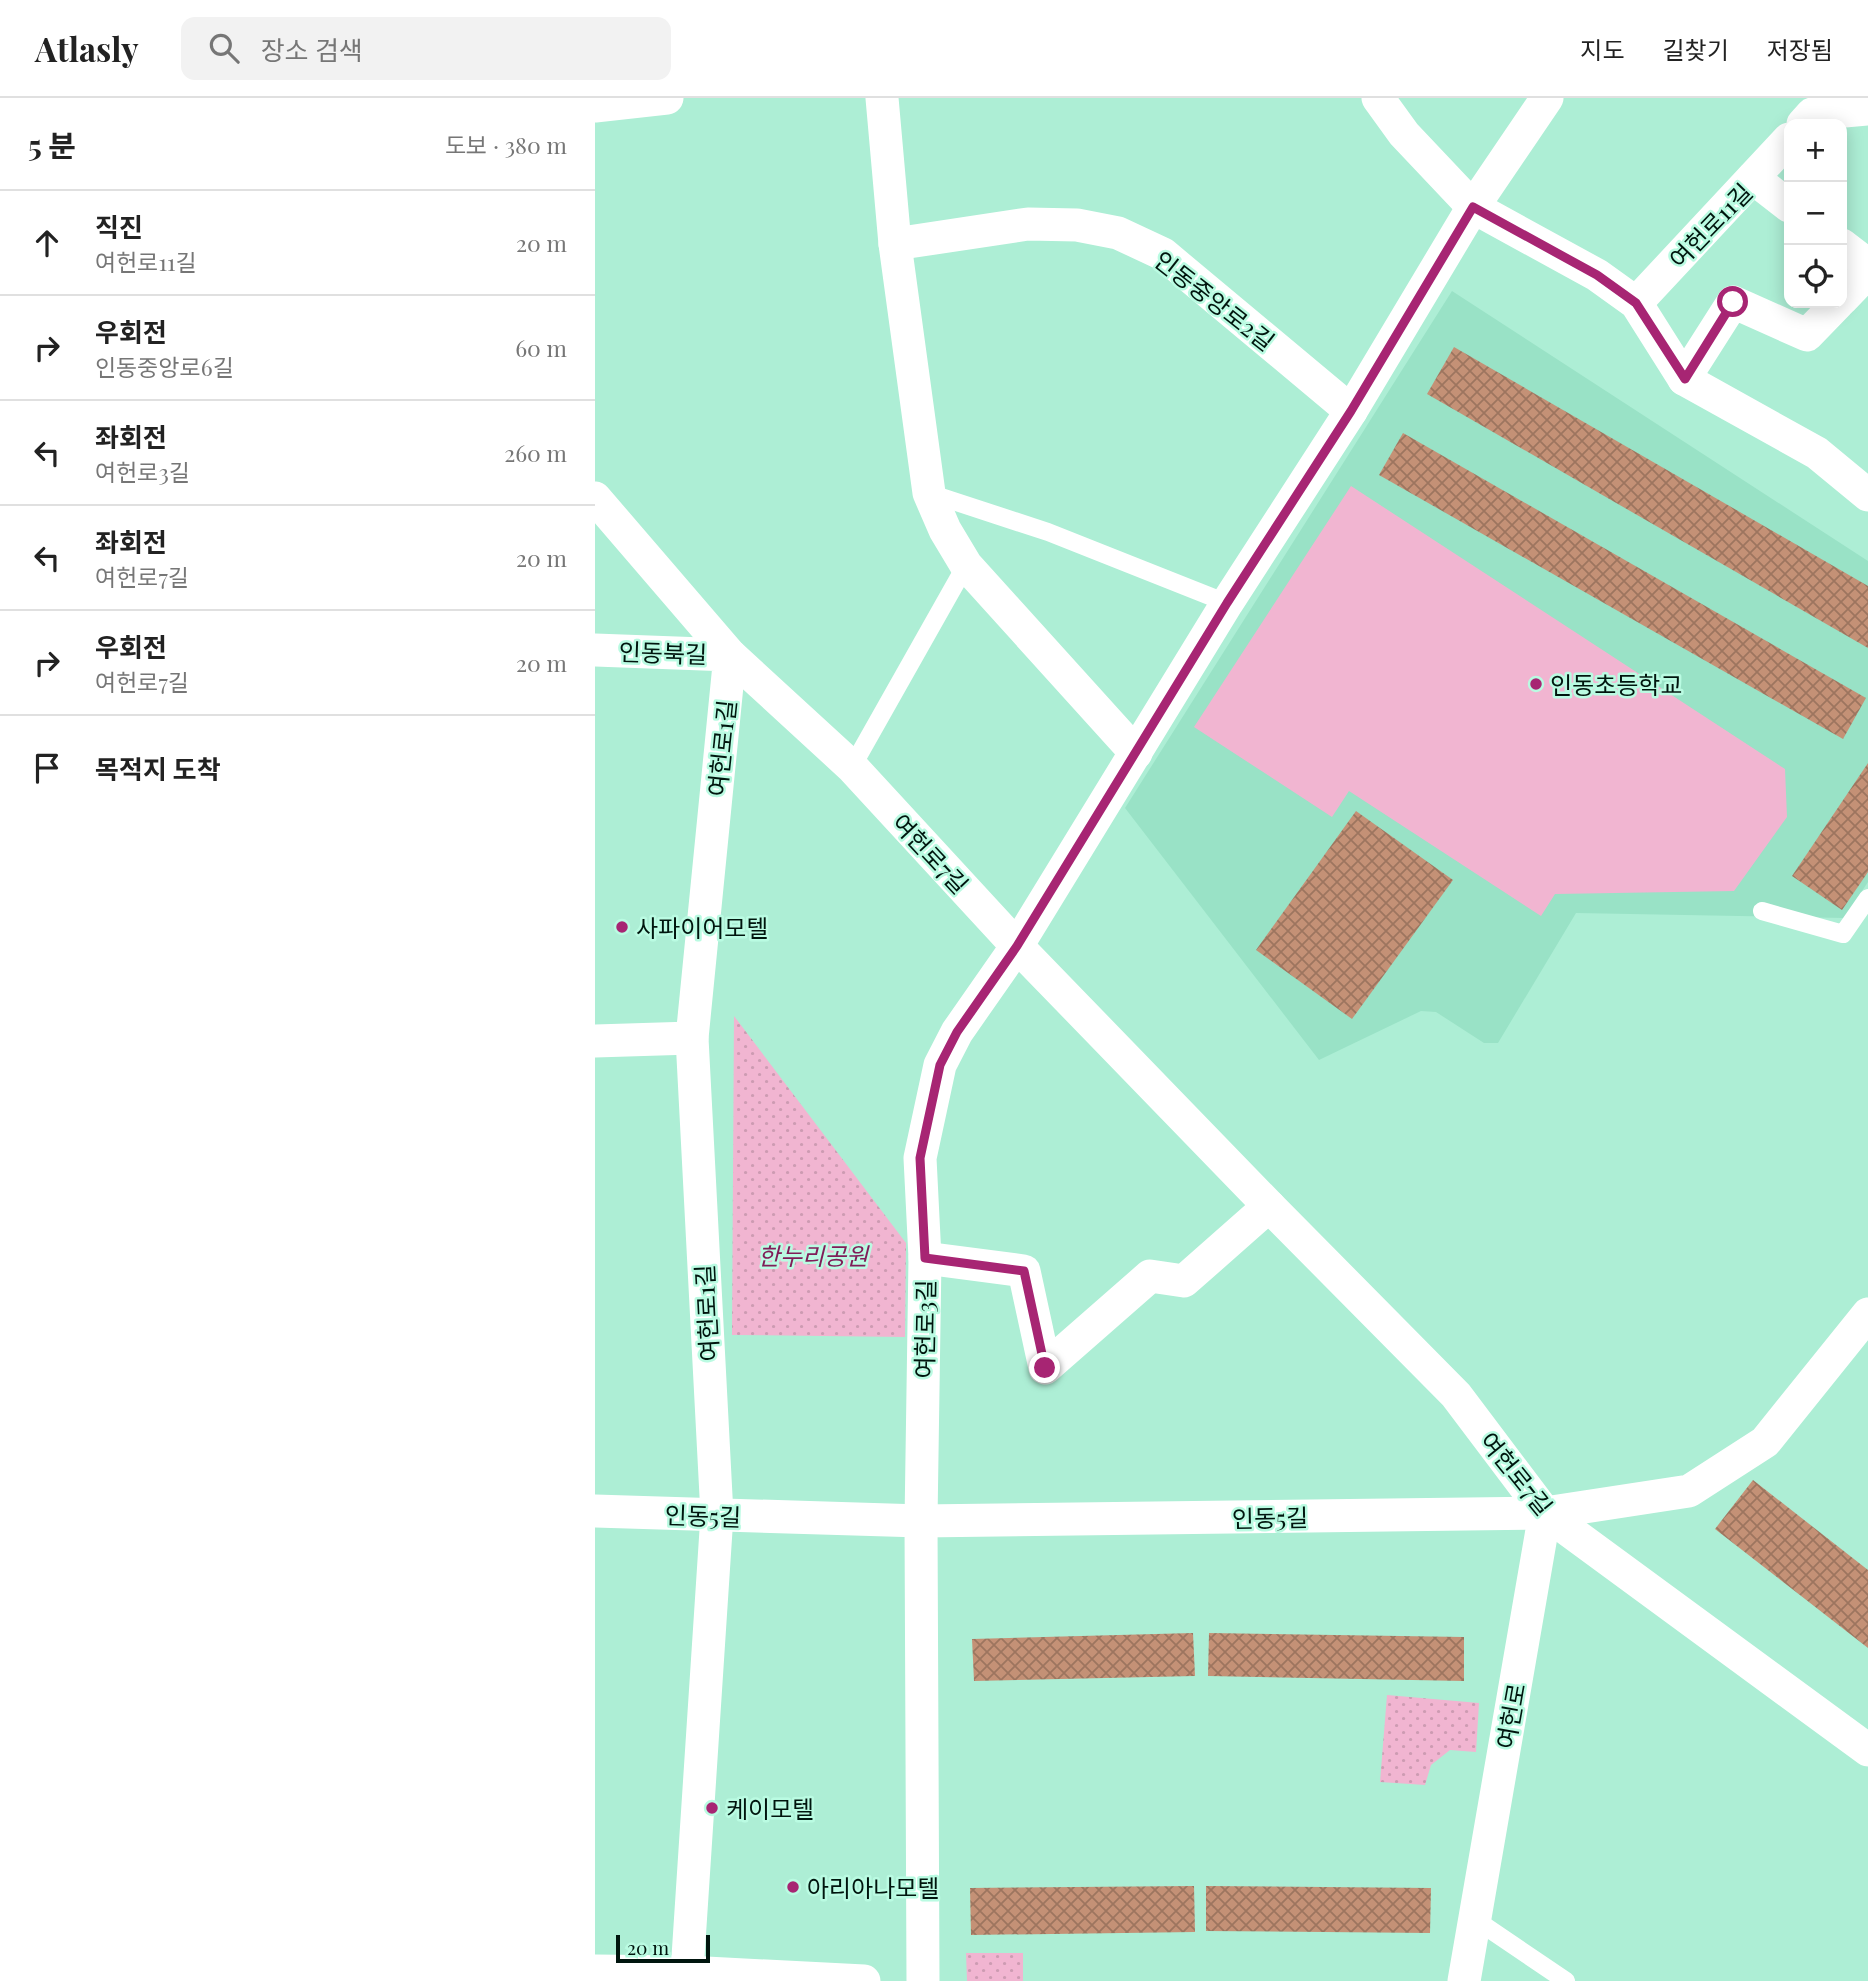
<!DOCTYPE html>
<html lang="ko">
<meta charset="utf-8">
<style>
body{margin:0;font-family:"Playfair Display","Noto Sans KR",serif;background:#f2f2f2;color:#222}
.controls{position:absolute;right:21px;top:21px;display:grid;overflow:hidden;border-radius:14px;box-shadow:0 4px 18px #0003}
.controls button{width:63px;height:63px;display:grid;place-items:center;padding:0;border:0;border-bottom:2px solid #e0e0e0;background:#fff;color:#222;font:35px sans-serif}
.scale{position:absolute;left:21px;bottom:18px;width:94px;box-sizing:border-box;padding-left:7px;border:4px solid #00150e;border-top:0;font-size:19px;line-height:24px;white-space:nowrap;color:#00150e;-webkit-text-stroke:5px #bafbe2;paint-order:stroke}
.stop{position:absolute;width:21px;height:21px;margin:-16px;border:5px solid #a72573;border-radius:50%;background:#fff}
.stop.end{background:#a72573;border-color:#fff;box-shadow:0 2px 7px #0008}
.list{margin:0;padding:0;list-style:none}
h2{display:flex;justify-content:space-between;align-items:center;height:91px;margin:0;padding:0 28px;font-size:30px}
h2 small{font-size:23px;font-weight:400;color:#767676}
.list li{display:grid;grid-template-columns:46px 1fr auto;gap:21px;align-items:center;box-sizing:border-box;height:105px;padding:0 28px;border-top:2px solid #e0e0e0}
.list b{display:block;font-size:26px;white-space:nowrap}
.list p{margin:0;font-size:23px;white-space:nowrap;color:#767676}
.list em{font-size:23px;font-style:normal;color:#767676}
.icon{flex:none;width:38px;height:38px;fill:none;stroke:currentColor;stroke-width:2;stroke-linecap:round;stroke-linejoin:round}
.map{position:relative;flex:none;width:1273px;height:1883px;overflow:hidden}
header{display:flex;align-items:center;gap:42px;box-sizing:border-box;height:98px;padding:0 35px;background:#fff;border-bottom:2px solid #e0e0e0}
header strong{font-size:33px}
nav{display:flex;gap:38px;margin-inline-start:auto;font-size:24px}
.search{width:490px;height:63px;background:#f2f2f2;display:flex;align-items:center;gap:18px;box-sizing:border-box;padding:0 24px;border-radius:14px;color:#767676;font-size:26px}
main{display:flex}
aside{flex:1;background:#fff}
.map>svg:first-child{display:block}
.built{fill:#99e2c6}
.park{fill:url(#park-dots)}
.garden{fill:#f1b5d1}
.building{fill:url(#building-cross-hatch)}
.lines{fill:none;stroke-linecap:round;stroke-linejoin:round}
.service{stroke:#fff;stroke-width:18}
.minor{stroke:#fff;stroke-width:33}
.route{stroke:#a72573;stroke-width:9}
.poi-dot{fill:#a72573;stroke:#bafbe2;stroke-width:2.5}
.labels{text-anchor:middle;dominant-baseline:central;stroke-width:5;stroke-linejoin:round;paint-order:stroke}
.street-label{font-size:24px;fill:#00150e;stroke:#bafbe2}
.poi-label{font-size:24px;fill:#00150e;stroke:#bafbe2;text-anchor:start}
.park-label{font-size:24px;font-style:italic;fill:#801d58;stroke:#bafbe2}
</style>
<header>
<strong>Atlasly</strong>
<div class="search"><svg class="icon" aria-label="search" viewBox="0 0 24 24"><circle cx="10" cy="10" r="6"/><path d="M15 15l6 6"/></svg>장소 검색</div>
<nav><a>지도</a><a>길찾기</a><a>저장됨</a></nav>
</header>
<main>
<aside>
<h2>5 분<small>도보 · 380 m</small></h2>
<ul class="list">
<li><svg class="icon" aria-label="ahead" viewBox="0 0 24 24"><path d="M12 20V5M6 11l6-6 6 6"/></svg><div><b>직진</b><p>여헌로11길</p></div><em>20 m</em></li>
<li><svg class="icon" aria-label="right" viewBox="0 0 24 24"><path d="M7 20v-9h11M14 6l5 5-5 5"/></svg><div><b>우회전</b><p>인동중앙로6길</p></div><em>60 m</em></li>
<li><svg class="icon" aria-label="left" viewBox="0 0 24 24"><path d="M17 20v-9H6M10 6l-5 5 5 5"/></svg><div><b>좌회전</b><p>여헌로3길</p></div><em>260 m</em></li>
<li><svg class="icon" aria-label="left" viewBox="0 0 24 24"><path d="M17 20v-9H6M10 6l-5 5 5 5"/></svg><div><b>좌회전</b><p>여헌로7길</p></div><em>20 m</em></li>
<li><svg class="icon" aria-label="right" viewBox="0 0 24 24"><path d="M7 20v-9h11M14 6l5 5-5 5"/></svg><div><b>우회전</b><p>여헌로7길</p></div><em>20 m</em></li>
<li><svg class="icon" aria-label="arrive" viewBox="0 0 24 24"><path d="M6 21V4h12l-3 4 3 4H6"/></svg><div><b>목적지 도착</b></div></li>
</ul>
</aside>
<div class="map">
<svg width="1273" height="1883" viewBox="0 0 1273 1883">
<defs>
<pattern id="park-dots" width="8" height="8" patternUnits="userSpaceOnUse" patternTransform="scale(1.75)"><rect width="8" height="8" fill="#f1b5d1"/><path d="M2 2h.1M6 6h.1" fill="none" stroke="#cd9bb2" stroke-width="1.8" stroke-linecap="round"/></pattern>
<pattern id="building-cross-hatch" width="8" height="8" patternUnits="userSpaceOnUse" patternTransform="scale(1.75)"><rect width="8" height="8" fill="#c49176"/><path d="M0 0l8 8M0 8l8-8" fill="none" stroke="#9d755f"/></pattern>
</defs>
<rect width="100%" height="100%" fill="#adeed5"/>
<polygon class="built" points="857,193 1273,463 1273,784 1249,820 981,815 903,945 889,945 841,914 826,913 724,962 530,710"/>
<g class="park">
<polygon points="139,918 311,1145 310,1239 137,1237"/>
<polygon points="792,1597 884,1605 881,1654 855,1652 836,1667 830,1687 785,1684"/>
<polygon points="371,1855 428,1855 428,1883 372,1883"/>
</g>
<polygon class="garden" points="756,388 1190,671 1192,719 1139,793 960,796 946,818 754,693 737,719 599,629"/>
<g class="building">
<polygon points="859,249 1273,488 1273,550 832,296"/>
<polygon points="808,335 1271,600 1248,641 784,377"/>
<polygon points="1273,665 1273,774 1247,812 1197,778"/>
<polygon points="761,713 858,782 757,921 661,852"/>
<polygon points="1158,1382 1273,1472 1273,1550 1120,1431"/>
<polygon points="598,1535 600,1578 379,1583 377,1541"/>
<polygon points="614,1535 869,1539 869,1583 613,1578"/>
<polygon points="599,1788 600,1834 376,1837 375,1790"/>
<polygon points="611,1788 836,1790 835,1835 611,1833"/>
</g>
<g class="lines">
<g class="service">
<polyline points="334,395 453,434 632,505"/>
<polyline points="257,669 371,467"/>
<polyline points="1167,813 1248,836 1273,800"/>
<polyline points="881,1822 971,1883"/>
</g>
<g class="minor">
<polyline points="287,0 300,146 334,395 350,432 371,467 541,655"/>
<polyline points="783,0 809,36 878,109 1002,177 1041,205 1089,281 1222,355 1273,397"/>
<polyline points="0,8 72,0"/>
<polyline points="1208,26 1217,16 1273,11"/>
<polyline points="1158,80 1194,108"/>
<polyline points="300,146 433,126 482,127 523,135 568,156 756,313"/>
<polyline points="1247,147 1273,167"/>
<polyline points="1247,201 1273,174"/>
<polyline points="1041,205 1194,41"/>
<polyline points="1089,281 1138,204 1212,237 1243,205"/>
<polyline points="0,400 135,557 257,669 422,848 674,1108 861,1297 950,1415 1273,1652"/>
<polyline points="0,552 135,557 97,940 122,1417 92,1874"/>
<polyline points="0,943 97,940"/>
<polyline points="330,1160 429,1173 450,1270 555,1178 589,1183 674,1108"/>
<polyline points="0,1413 326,1423 950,1415 1094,1393 1170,1344 1273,1216"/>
<polyline points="0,1873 92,1874 269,1883"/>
<polyline points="328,1883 326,1423 330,1160 325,1060 345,967 362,934 422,848 632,505 756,313 878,109 952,0"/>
<polyline points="869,1883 950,1415"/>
</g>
</g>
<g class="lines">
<polyline class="route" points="450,1270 429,1173 330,1160 325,1060 345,967 362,934 422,848 632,505 756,313 878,109 1002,177 1041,205 1090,281 1138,204"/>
</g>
<g class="poi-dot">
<circle cx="941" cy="586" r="7"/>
<circle cx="27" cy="829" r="7"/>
<circle cx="117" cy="1710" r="7"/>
<circle cx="198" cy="1789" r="7"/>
</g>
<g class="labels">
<g class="street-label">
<text transform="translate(1115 127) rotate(-46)">여헌로11길</text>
<text transform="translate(620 202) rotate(38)">인동중앙로2길</text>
<text transform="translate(68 554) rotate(2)">인동북길</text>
<text transform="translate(126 650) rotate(-84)">여헌로1길</text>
<text transform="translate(336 755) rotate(47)">여헌로7길</text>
<text transform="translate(111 1215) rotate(-93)">여헌로1길</text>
<text transform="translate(329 1231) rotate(-89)">여헌로3길</text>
<text transform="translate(922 1375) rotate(51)">여헌로7길</text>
<text transform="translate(108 1417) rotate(2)">인동5길</text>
<text transform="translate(675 1419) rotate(-1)">인동5길</text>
<text transform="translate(915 1618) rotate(-80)">여헌로</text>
</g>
<g class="poi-label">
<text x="955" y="586">인동초등학교</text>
<text x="41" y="829">사파이어모텔</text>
<text x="131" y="1710">케이모텔</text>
<text x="212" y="1789">아리아나모텔</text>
</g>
<g class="park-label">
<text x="218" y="1157">한누리공원</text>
</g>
</g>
</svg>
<div class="controls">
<button>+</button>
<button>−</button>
<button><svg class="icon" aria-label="locate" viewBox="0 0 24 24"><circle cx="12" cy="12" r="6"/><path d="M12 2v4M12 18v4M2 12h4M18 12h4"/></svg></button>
</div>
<div class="scale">20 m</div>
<div class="stop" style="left:1138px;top:204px"></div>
<div class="stop end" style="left:450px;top:1270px"></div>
</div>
</main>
